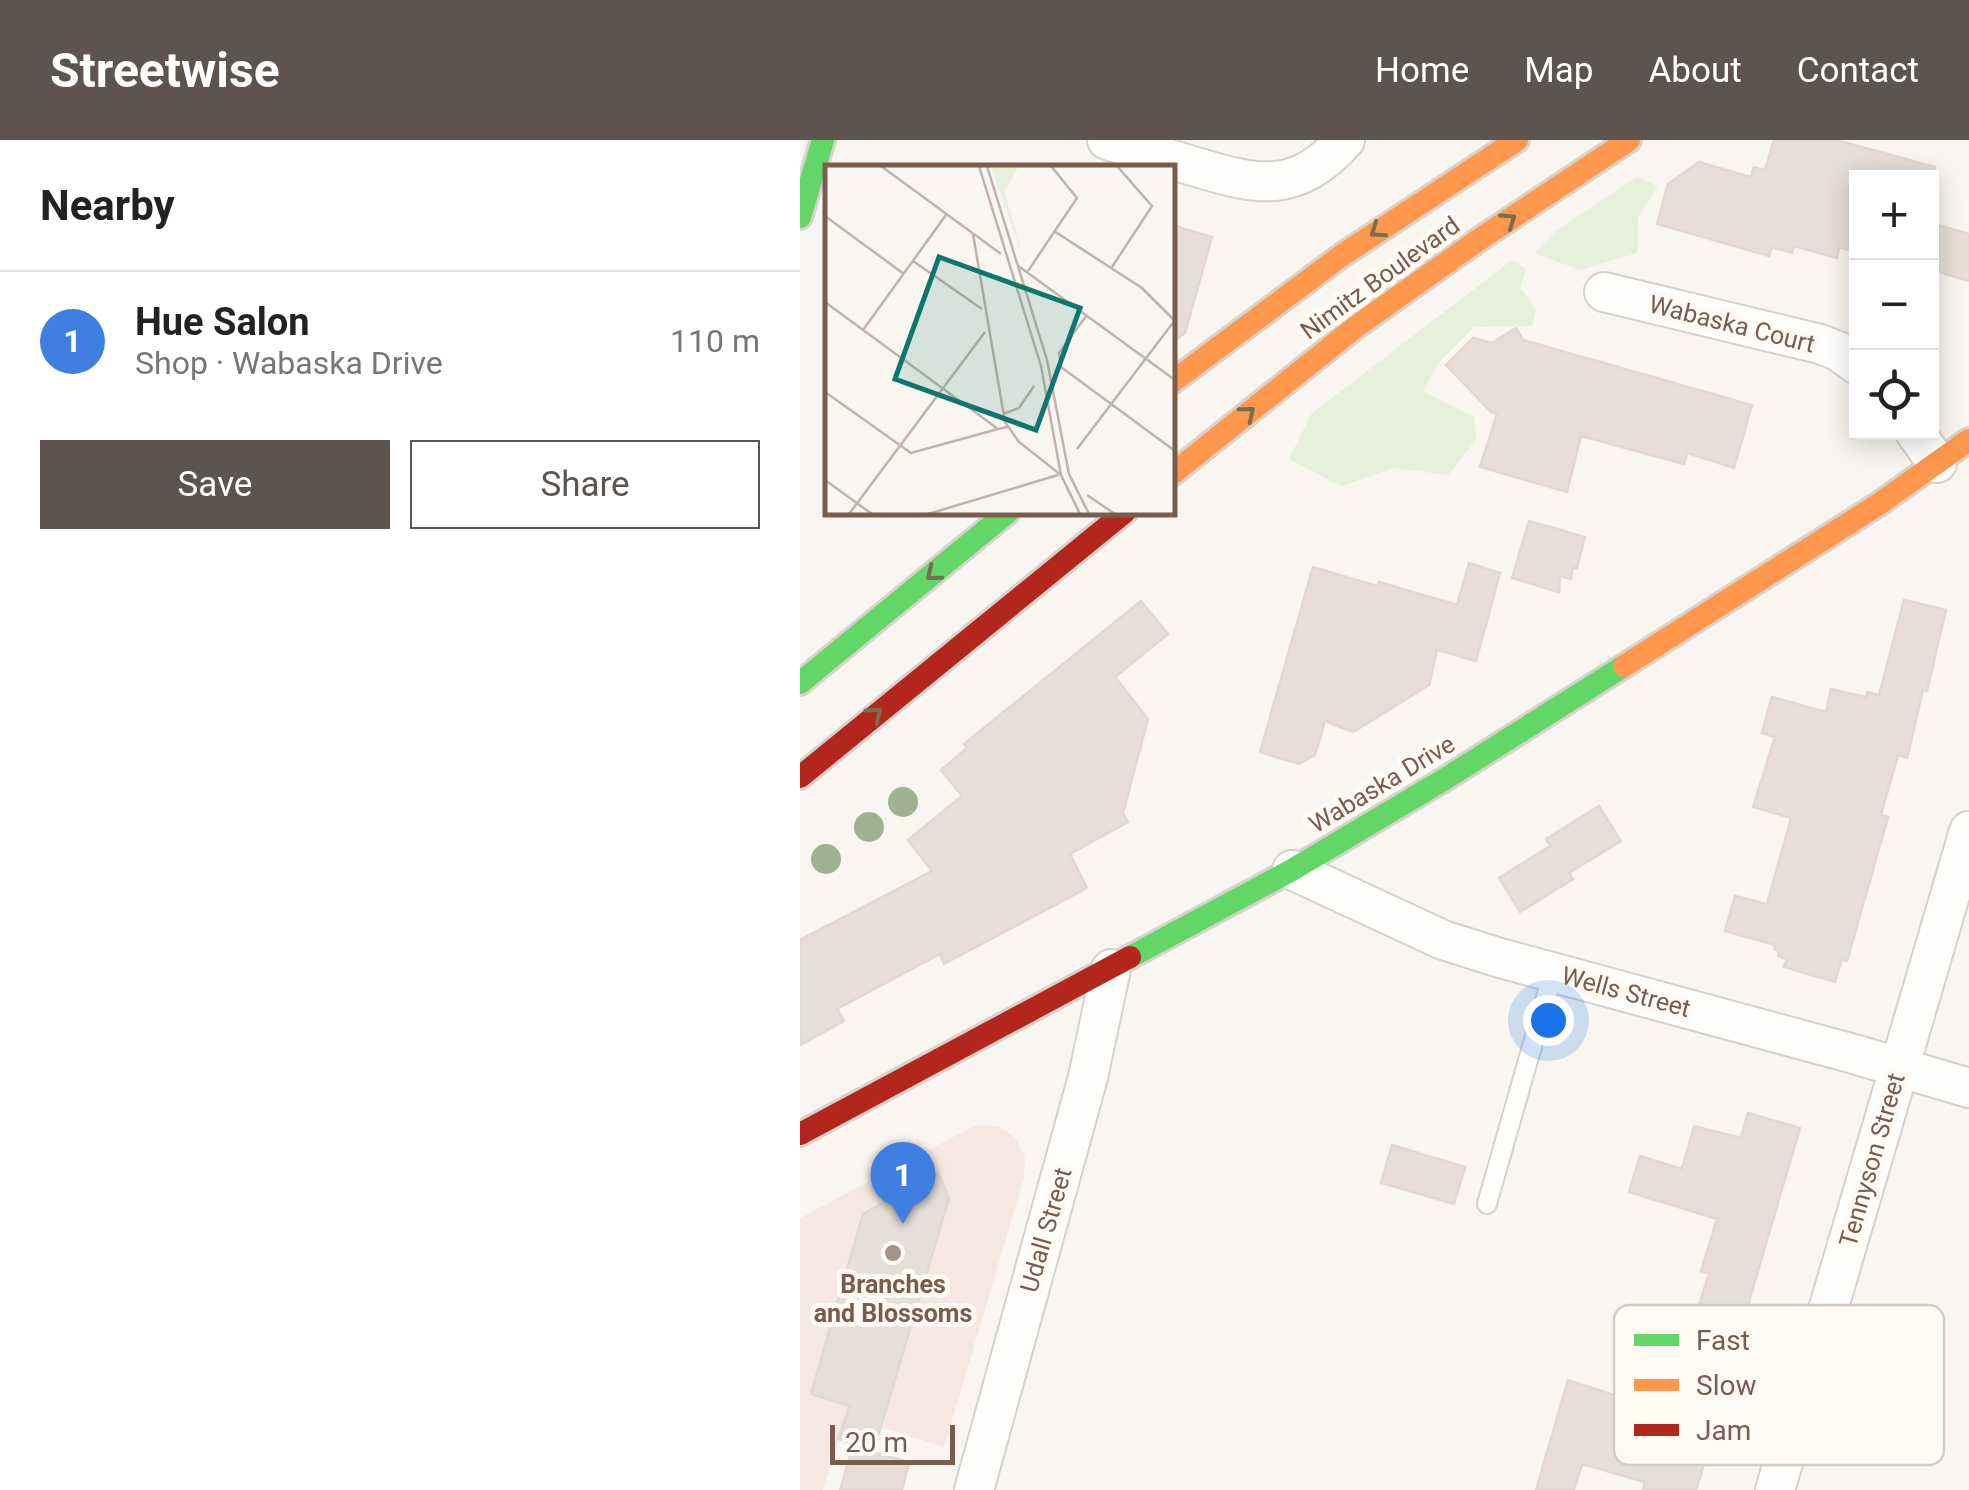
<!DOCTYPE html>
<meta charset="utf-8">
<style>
body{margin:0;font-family:Roboto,sans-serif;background:#f2f2f2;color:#222}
.controls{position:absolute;right:30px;top:30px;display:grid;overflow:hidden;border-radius:0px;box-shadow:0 5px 25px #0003}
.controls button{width:90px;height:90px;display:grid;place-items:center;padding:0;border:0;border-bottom:2px solid #e0e0e0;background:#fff;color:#222;font:50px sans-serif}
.scale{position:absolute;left:30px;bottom:25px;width:125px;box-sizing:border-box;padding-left:10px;border:5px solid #7a5c4d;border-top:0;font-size:28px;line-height:35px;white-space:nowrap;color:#7a5c4d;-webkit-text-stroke:8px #fffaf3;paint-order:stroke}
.you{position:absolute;left:748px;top:880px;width:35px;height:35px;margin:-25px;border:8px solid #fff;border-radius:50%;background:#1a73e8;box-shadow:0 0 0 15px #1a73e833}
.badge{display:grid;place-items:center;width:65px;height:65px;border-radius:50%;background:#5d544f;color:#fff;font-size:32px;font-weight:700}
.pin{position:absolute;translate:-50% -82px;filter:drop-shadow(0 2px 5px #0008)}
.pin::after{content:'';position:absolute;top:52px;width:35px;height:30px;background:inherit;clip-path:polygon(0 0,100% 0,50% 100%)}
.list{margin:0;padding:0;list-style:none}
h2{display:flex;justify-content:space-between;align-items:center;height:130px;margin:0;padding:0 40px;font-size:42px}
h2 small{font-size:32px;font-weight:400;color:#767676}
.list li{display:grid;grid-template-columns:65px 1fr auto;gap:30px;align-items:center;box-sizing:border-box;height:140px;padding:0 40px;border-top:2px solid #e0e0e0}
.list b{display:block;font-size:38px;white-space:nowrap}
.list p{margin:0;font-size:32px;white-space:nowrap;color:#767676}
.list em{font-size:32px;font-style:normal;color:#767676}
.actions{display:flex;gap:20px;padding:30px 40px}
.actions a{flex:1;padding:22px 0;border:2px solid #5d544f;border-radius:0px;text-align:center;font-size:35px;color:#5d544f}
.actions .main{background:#5d544f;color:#fff}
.icon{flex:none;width:55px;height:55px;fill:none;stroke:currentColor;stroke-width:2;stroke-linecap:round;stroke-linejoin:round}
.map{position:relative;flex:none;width:1169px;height:1350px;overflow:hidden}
header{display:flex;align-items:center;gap:60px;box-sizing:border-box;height:140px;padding:0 50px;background:#5d544f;color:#fff}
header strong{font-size:48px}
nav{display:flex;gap:55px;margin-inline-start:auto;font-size:35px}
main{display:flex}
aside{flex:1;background:#fff}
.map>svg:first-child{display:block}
.commercial{fill:#f6e8e1}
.green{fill:#e7f0db}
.building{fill:#e6ded7;stroke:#e2d8d2;stroke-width:2.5}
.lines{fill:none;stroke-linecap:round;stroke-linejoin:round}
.lane-casing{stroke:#d7d1cb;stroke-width:22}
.street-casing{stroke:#d7d1cb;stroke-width:42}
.fast-casing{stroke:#d9d2cb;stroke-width:28}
.slow-casing{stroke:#d9d2cb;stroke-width:28}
.jam-casing{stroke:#d9d2cb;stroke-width:28}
.lane{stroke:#fefefd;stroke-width:18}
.street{stroke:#fefefd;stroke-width:38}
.fast{stroke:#63d668;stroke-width:22}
.slow{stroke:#ff974d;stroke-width:22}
.jam{stroke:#b3261e;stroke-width:22}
.tree{fill:#9eb190}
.oneway{stroke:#776e51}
.poi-dot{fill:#a69286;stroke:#fffaf3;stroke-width:4}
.labels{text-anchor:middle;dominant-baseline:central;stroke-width:10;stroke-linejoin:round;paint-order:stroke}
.street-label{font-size:25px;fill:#7a5c4d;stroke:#fffaf3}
.poi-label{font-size:25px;font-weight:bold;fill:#7a5c4d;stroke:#fffaf3}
.inset-road{fill:none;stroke:#c2b3aa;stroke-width:2.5}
.view{fill:#0f766e;fill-opacity:0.15;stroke:#0f766e;stroke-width:5}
.inset-edge{fill:none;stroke:#7a5c4d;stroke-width:5}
.key{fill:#fffaf3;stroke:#d7cbc1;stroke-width:2.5}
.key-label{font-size:28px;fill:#7a5c4d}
</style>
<header>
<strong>Streetwise</strong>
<nav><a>Home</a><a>Map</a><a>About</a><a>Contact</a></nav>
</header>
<main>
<aside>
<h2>Nearby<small></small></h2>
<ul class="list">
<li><span class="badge" style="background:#3f7fe0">1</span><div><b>Hue Salon</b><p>Shop · Wabaska Drive</p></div><em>110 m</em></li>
</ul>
<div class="actions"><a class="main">Save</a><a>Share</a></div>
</aside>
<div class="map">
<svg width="1169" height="1350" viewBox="0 0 1169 1350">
<rect width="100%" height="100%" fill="#f9f5f0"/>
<polygon class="commercial" points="176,985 200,986 216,999 225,1017 224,1038 144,1307 45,1276 23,1350 0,1350 0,1078"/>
<g class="green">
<polygon points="837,37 858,46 838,77 837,113 780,130 734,113 756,91"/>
<polygon points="712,120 726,129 720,148 736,169 732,186 674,187 640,221 623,251 674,277 676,300 648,335 594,328 541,346 489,319 511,274"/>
</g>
<g class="building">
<polygon points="974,0 1036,0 1135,27 1133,38 1056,38 1056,112 1039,107 1037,118 994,106 992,113 972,107 969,116 857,84 868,44 899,22 951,37 954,27 965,30"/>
<polygon points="1132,83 1169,94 1169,141 1132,130"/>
<polygon points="372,85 412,97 385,193 374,201 372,200"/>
<polygon points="716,188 723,200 952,265 934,328 887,313 884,324 781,296 767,352 680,327 697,274 691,272 646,225 673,198 692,203"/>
<polygon points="729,381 785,397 777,428 773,427 771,439 760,436 759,452 712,438"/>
<polygon points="669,423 700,433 676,521 637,510 629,545 553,592 525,581 515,615 499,624 460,612 513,427 577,446 579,442 657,465"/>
<polygon points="1104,460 1146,470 1127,551 1123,550 1107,618 1098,615 1081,675 1088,677 1047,821 1042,819 1035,842 984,827 987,819 978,816 979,811 974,809 975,805 925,791 935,756 967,764 991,678 953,667 975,597 962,593 972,557 1026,572 1031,549 1066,557 1067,552 1079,555"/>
<polygon points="341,461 368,494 315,537 348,579 323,673 328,682 270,714 287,748 144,824 140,814 37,869 44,881 0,905 0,800 132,731 108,700 162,656 141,630 167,608 164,604"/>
<polygon points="799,666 821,701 769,733 773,739 720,772 699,738 750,706 746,699"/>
<polygon points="948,973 1000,988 950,1158 944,1185 947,1186 896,1350 843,1350 845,1342 782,1324 774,1350 736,1350 768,1240 845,1265 856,1226 872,1231 883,1195 889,1197 909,1133 901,1131 917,1079 829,1052 840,1016 882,1029 894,986 941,998"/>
<polygon points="592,1005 665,1027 654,1064 581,1043"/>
<polygon points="138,1033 149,1058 74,1310 38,1299 50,1266 11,1254 63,1074"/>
<polygon points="53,1306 109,1322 102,1350 40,1350"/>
</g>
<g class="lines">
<defs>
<polyline id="lane" points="687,1064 753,833"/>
<g id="street">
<path d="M307,0C337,9 367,18 396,27C459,46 497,54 545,0"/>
<polyline points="804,152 1020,204 1038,211 1056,224"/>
<polyline points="1115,292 1137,323"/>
<polyline points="492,730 643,800 700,818 1054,914 1169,948"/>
<polyline points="174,1350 288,937 311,829"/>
<polyline points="975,1350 1169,691"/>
</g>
<g id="fast">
<polyline points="0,77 23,0"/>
<polyline points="0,543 208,372"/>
<polyline points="330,817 492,730 645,639 824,526"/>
</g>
<g id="slow">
<polyline points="372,242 541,116 717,0"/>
<polyline points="372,334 557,186 677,101 829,0"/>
<polyline points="824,526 1079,364 1169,300"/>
</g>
<g id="jam">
<polyline points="0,637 325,372"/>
<polyline points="0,994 330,817"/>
</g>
</defs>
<use href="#lane" class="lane-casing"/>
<use href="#street" class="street-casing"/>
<use href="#fast" class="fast-casing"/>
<use href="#slow" class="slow-casing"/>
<use href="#jam" class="jam-casing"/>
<use href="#lane" class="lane"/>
<use href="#street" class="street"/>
<use href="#fast" class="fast"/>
<use href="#slow" class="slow"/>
<use href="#jam" class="jam"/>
</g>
<g class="tree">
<circle cx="103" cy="662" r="15"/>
<circle cx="69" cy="687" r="15"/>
<circle cx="26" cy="719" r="15"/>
</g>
<defs><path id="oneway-chevron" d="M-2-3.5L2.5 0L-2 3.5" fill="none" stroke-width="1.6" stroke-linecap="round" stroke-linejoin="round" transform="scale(2.5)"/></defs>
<g class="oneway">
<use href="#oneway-chevron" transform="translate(709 80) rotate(-34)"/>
<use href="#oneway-chevron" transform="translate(577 91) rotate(145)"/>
<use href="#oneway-chevron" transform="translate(448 273) rotate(-39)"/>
<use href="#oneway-chevron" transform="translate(133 434) rotate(141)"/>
<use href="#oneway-chevron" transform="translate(75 574) rotate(-40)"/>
</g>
<circle class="poi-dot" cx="93" cy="1113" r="10"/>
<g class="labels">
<g class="street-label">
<text transform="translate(580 138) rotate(-36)">Nimitz Boulevard</text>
<text transform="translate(932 184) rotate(14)">Wabaska Court</text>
<text transform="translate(582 644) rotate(-31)">Wabaska Drive</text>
<text transform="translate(826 852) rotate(15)">Wells Street</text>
<text transform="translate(1072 1020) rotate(-74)">Tennyson Street</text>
<text transform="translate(246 1090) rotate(-74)">Udall Street</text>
</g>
<g class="poi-label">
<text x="93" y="1144">Branches<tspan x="93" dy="29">and Blossoms</tspan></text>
</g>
</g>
<g transform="translate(25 25)">
<rect width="350" height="350" fill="#f9f5f0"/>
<path d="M166,1H194L179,26L200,97Z" fill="#e7f0db"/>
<path class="inset-road" d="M56,1L176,89M154,1L216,201L236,310L255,349M162,1L222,195L244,309L264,349M0,51L79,109M229,66L317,123L350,156M148,69L180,257L194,277L236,310M88,96L157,144M192,100L350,215M287,102L327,41L292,1M203,106L252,33L226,1M0,137L173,264L183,262M261,151L234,188L236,202L350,286M38,165L121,50M0,227L86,288L173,264M178,249L194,243L209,221M252,284L350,155M0,315L47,349M262,330L290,349M24,349L160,167M103,349L233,310"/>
<path class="view" d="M114,92L255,143L211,265L70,214Z"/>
<rect width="350" height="350" class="inset-edge"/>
</g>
<rect x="814" y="1165" width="330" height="160" rx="15" class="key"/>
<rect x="834" y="1194" width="45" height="12" fill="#63d668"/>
<rect x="834" y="1239" width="45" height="12" fill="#ff974d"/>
<rect x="834" y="1284" width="45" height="12" fill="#b3261e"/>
<g class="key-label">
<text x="896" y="1210">Fast</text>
<text x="896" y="1255">Slow</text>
<text x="896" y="1300">Jam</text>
</g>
</svg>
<div class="controls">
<button>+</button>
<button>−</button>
<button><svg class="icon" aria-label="locate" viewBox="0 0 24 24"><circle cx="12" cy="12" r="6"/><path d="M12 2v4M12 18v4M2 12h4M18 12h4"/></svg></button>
</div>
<div class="scale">20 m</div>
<div class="you"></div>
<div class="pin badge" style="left:103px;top:1084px;background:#3f7fe0">1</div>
</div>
</main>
